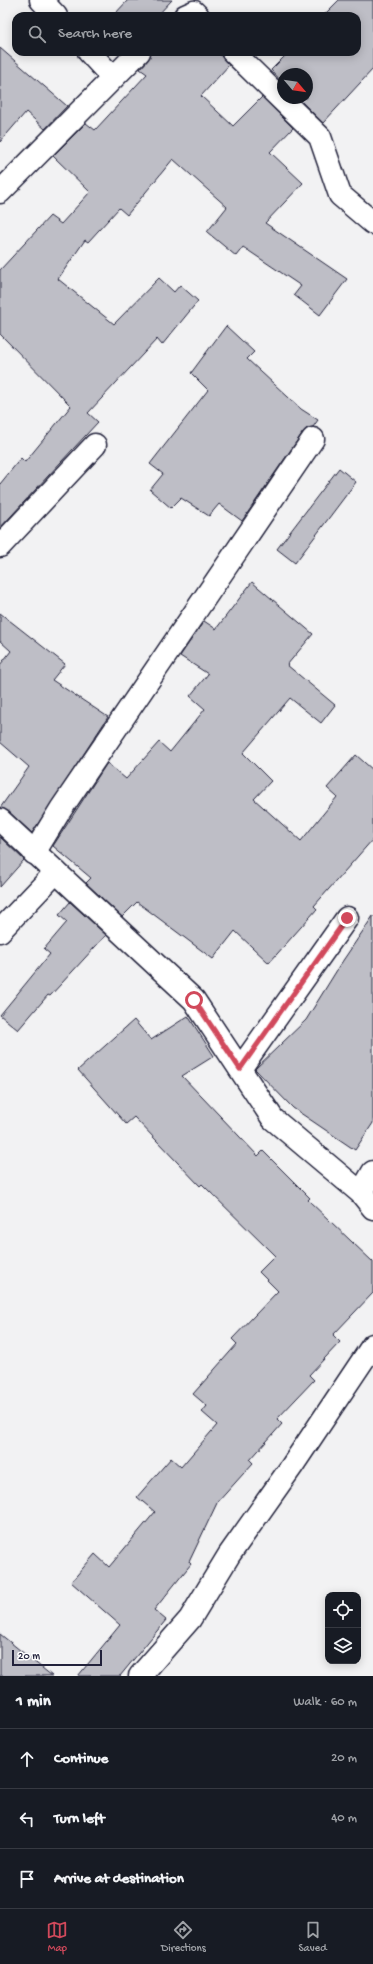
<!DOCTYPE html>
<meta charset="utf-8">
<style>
body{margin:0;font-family:"Gochi Hand",sans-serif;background:#242831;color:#f1f3f6}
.controls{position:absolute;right:12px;bottom:12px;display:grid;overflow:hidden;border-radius:8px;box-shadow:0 2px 10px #0003}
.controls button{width:36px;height:36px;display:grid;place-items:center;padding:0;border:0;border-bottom:1px solid #363941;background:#171b24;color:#f1f3f6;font:20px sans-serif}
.compass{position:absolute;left:277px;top:68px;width:36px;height:36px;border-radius:50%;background:#171b24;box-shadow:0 2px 10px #0003;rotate:119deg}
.scale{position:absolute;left:12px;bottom:10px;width:90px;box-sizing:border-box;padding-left:4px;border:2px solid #22223b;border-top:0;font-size:11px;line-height:14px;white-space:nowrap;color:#22223b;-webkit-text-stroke:3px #fff;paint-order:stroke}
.stop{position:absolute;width:12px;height:12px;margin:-9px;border:3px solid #d1495b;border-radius:50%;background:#fff}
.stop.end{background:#d1495b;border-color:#fff;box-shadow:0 1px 4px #0008}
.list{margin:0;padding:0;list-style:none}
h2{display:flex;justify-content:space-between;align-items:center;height:52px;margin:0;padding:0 16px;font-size:17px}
h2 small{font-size:13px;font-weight:400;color:#9ea1a6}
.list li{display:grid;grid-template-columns:26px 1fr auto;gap:12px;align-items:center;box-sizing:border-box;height:60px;padding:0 16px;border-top:1px solid #363941}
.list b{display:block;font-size:15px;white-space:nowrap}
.list em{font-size:13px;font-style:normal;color:#9ea1a6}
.icon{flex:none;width:22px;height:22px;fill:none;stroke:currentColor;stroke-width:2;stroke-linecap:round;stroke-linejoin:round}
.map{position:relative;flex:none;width:373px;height:1676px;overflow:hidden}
.search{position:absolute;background:#171b24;box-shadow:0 2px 10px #0003;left:12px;right:12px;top:12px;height:44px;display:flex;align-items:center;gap:10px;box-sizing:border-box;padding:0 14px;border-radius:12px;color:#9ea1a6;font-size:15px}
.sheet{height:232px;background:#171b24}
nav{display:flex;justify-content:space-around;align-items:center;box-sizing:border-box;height:56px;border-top:1px solid #363941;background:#171b24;font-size:11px;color:#9ea1a6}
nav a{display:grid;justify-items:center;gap:2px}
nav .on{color:#d1495b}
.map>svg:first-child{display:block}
.building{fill:#bebec6;stroke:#22223b}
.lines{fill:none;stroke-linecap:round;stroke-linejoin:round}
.minor-casing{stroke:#22223b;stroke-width:25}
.minor{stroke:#fff;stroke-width:22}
.route{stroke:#d1495b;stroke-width:5}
</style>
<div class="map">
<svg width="373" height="1676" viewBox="0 0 373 1676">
<rect width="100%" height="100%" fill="#f2f2f3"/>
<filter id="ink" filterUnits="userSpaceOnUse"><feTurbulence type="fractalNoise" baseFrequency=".025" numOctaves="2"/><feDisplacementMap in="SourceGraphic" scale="8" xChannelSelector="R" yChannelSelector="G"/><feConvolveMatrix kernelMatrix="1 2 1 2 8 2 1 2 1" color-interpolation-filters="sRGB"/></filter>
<g filter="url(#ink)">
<g class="building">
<polygon points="128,0 172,0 157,16 113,16"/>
<polygon points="339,0 373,0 373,69 323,123 298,98 307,98 307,74 283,74 283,83 271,70 289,52 357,52 357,16 323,16"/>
<polygon points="0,48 67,106 45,129 26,112 0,142"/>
<polygon points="151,52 221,52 221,56 229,65 201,96 233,126 262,97 293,128 270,152 303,183 265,223 347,279 320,315 294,295 301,286 243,247 236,256 207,232 227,207 173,159 127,215 119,208 88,242 85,240 58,279 114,324 159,278 174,292 180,285 198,301 162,345 157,339 88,413 98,422 0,528 0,484 21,458 25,462 71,406 0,334 0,270 50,216 61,224 90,192 53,156 86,123 95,130 147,74 140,69 148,60"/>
<polygon points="226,326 254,352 247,359 301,409 318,420 313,427 307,428 303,432 242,521 219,504 209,516 181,498 171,508 150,490 163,474 150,464 208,390 191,373"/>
<polygon points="339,468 356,482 295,563 277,549"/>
<polygon points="252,582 313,634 287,665 335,705 321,723 290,698 243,753 271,781 254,799 301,841 337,797 327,788 356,755 373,770 373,839 314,906 317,909 269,963 235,931 213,959 137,902 122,917 86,883 91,878 53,846 107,763 126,779 159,742 170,752 205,709 190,696 208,674 180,656 204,621 216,629"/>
<polygon points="0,613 65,664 52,680 108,717 32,833 8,811 0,808 29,767 0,742 0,665 11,651 0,641"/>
<polygon points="0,837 24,860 0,887"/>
<polygon points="70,902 106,935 50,996 48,995 18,1030 0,1015 50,954 44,949 67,922 59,915"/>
<polygon points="373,916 373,1123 355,1150 293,1108 255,1069 306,1020 342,962"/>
<polygon points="188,1016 214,1056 182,1076 258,1156 263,1151 310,1198 308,1200 373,1262 373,1293 333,1335 340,1342 309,1375 314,1380 277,1419 282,1424 250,1460 253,1463 217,1503 189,1562 191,1564 154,1610 166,1620 120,1676 78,1676 120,1625 71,1582 95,1554 109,1567 155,1512 137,1497 171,1458 181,1467 217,1425 202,1412 207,1406 193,1394 237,1344 232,1339 278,1291 259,1272 275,1256 202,1184 200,1186 134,1117 126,1124 78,1070 134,1020 151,1040"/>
<polygon points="0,1634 52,1676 0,1676"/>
</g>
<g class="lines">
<defs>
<g id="minor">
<polyline points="41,0 56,16"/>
<polyline points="185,16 194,12 198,16"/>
<polyline points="89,52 113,78"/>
<polyline points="233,52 320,137 340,195 373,223"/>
<polyline points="0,192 139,52"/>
<polyline points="0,546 95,445"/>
<polyline points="0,820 194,1000 273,1119 361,1193 373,1208"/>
<polyline points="34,853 61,809 313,439"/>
<polyline points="0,931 56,872"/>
<polyline points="240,1069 347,918"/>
<polyline points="361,1193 373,1172"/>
<polyline points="140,1676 190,1619 229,1555 292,1466 373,1345"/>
</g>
</defs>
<use href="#minor" class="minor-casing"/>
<use href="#minor" class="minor"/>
</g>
</g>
<g class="lines" filter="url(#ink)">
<polyline class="route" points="194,1000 240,1069 347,918"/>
</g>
</svg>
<div class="controls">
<button><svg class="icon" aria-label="locate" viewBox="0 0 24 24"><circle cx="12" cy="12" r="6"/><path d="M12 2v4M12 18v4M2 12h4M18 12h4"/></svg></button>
<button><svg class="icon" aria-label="layers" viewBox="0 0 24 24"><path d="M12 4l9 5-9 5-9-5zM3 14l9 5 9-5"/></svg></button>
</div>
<svg class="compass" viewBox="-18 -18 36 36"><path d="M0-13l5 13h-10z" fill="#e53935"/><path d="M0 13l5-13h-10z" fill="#9ea1a6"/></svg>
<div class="scale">20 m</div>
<div class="stop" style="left:194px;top:1000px"></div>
<div class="stop end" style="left:347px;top:918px"></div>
<div class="search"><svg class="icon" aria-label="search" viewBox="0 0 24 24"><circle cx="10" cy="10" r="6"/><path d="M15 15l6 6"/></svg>Search here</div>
</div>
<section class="sheet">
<h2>1 min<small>Walk · 60 m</small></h2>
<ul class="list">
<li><svg class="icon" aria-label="ahead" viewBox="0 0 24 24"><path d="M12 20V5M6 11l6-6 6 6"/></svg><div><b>Continue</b></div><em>20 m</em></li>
<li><svg class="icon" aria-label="left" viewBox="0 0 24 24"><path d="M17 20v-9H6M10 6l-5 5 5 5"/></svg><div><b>Turn left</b></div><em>40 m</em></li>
<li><svg class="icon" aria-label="arrive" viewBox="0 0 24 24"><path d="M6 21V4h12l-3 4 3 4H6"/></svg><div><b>Arrive at destination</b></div></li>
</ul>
</section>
<nav>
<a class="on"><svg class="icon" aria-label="map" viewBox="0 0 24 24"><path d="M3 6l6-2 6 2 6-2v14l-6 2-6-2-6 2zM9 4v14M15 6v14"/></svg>Map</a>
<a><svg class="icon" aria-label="directions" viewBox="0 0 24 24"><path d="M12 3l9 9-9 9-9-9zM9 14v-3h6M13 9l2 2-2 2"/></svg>Directions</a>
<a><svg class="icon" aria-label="saved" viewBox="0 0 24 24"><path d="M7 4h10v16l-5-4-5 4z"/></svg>Saved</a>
</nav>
